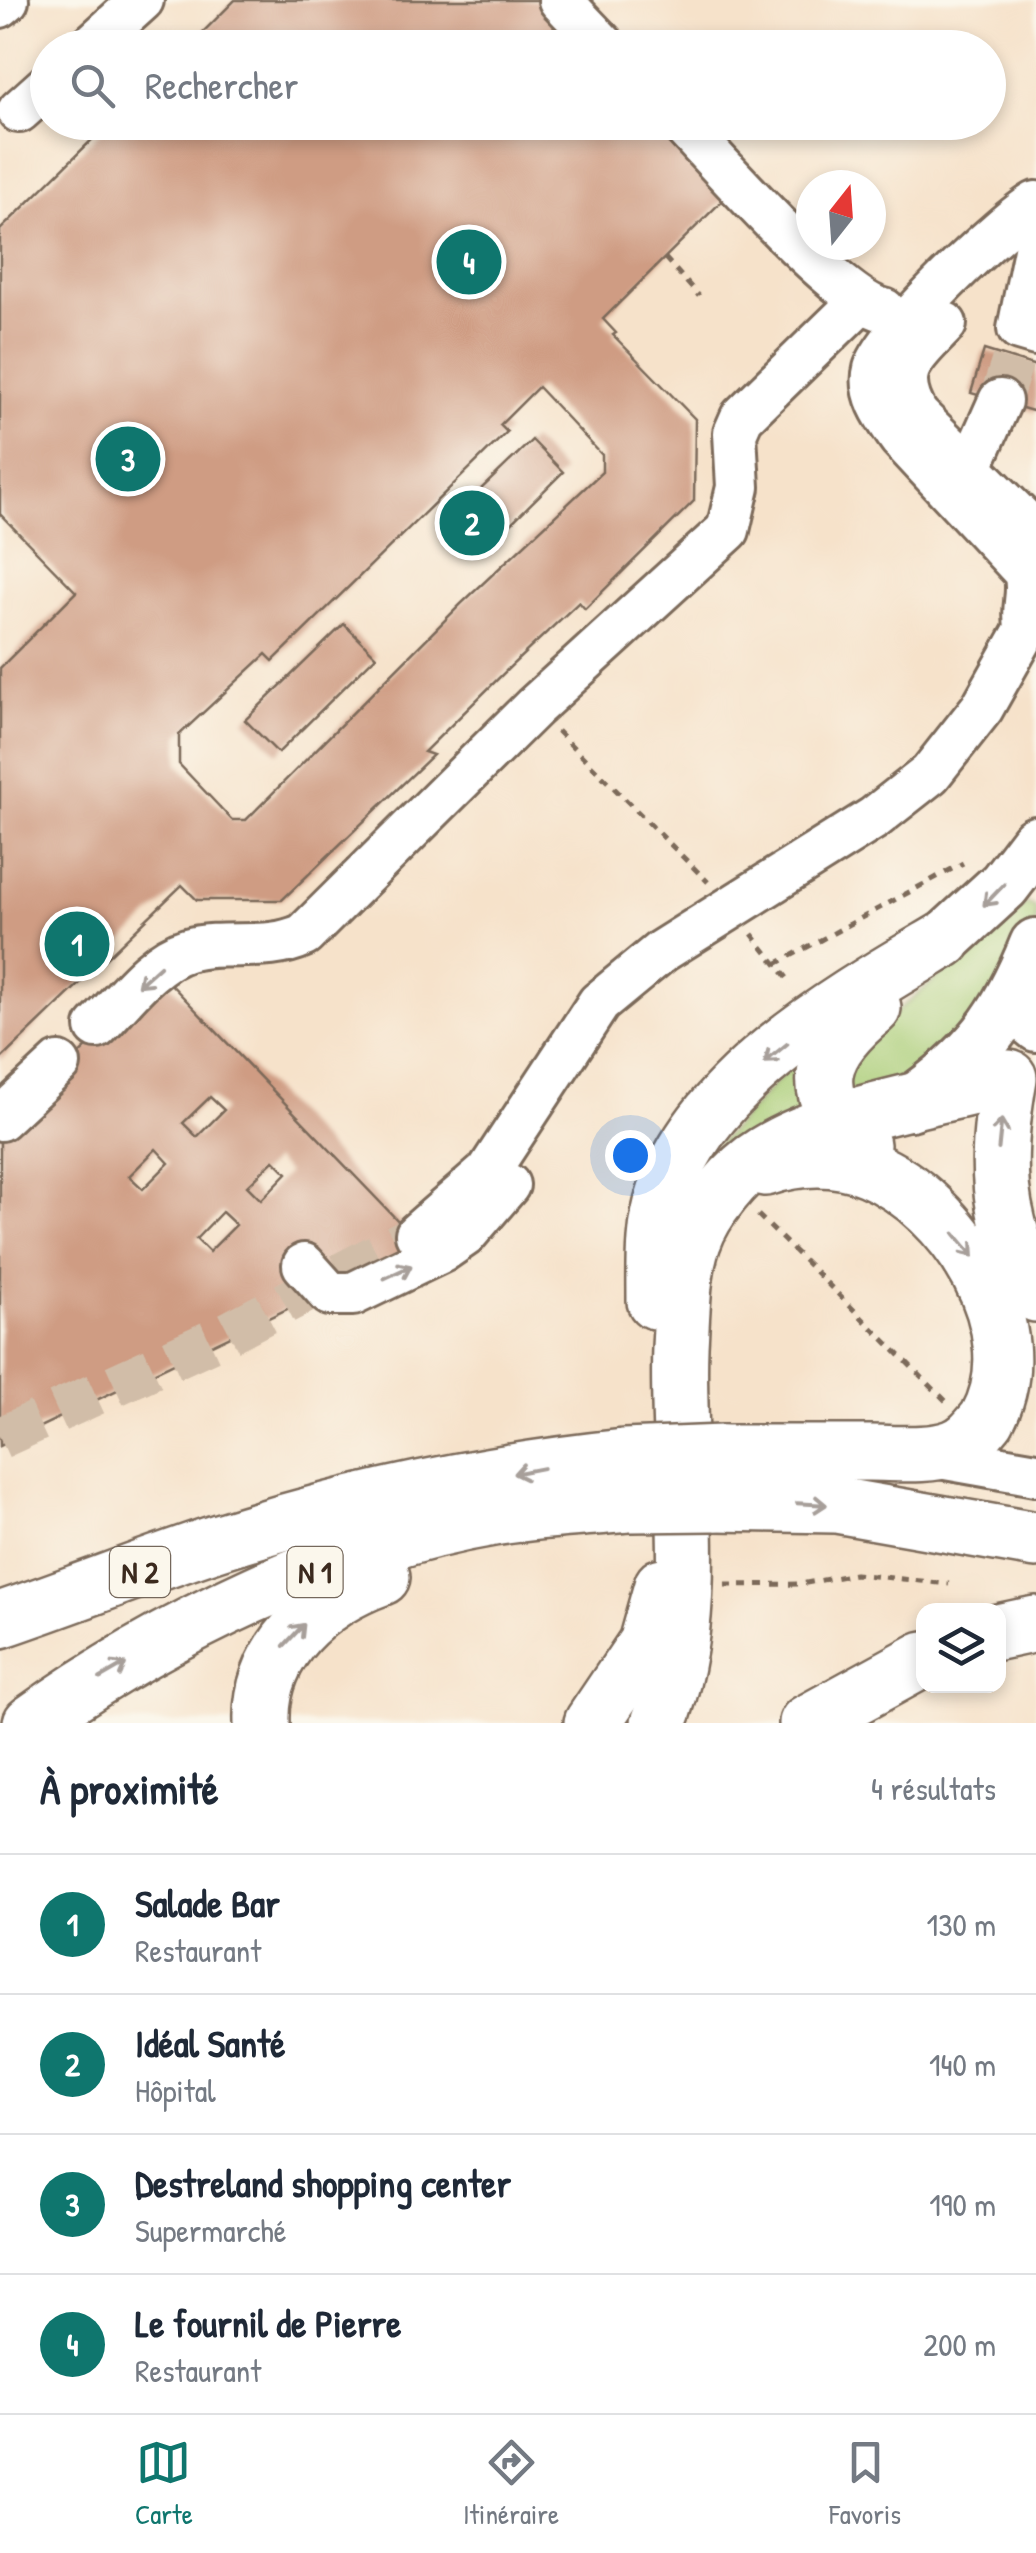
<!DOCTYPE html>
<html lang="fr">
<meta charset="utf-8">
<style>
body{margin:0;font-family:"Patrick Hand",sans-serif;background:#f6f6f7;color:#1f2937}
.controls{position:absolute;right:30px;bottom:30px;display:grid;overflow:hidden;border-radius:20px;box-shadow:0 5px 15px #0003}
.controls button{width:90px;height:90px;display:grid;place-items:center;padding:0;border:0;border-bottom:2px solid #e0e1e3;background:#fff;color:#1f2937;font:50px sans-serif}
.compass{position:absolute;left:796px;top:170px;width:90px;height:90px;border-radius:50%;background:#fff;box-shadow:0 5px 15px #0003;rotate:17deg}
.you{position:absolute;left:630px;top:1155px;width:35px;height:35px;margin:-25px;border:8px solid #fff;border-radius:50%;background:#1a73e8;box-shadow:0 0 0 15px #1a73e833}
.badge{display:grid;place-items:center;width:65px;height:65px;border-radius:50%;background:#0f766e;color:#fff;font-size:32px;font-weight:700}
.pin{position:absolute;translate:-50% -50%;border:5px solid #fff;box-shadow:0 2px 10px #0006}
.list{margin:0;padding:0;list-style:none}
h2{display:flex;justify-content:space-between;align-items:center;height:130px;margin:0;padding:0 40px;font-size:42px}
h2 small{font-size:32px;font-weight:400;color:#747a83}
.list li{display:grid;grid-template-columns:65px 1fr auto;gap:30px;align-items:center;box-sizing:border-box;height:140px;padding:0 40px;border-top:2px solid #e0e1e3}
.list b{display:block;font-size:38px;white-space:nowrap}
.list p{margin:0;font-size:32px;white-space:nowrap;color:#747a83}
.list em{font-size:32px;font-style:normal;color:#747a83}
.icon{flex:none;width:55px;height:55px;fill:none;stroke:currentColor;stroke-width:2;stroke-linecap:round;stroke-linejoin:round}
.map{position:relative;flex:none;width:1036px;height:1723px;overflow:hidden}
.search{position:absolute;background:#fff;box-shadow:0 5px 15px #0003;left:30px;right:30px;top:30px;height:110px;display:flex;align-items:center;gap:25px;box-sizing:border-box;padding:0 35px;border-radius:55px;color:#747a83;font-size:38px}
.sheet{height:690px;background:#fff}
nav{display:flex;justify-content:space-around;align-items:center;box-sizing:border-box;height:140px;border-top:2px solid #e0e1e3;background:#fff;font-size:28px;color:#747a83}
nav a{display:grid;justify-items:center;gap:5px}
nav .on{color:#0f766e}
.map>svg:first-child{display:block}
.green{fill:#a8cc75;stroke:#727b4a;stroke-width:2.5}
.building{fill:#cf9c83;fill-rule:evenodd}
.lines{fill:none;stroke-linecap:round;stroke-linejoin:round}
.minor-tunnel{stroke:#d1bda8;stroke-width:42;stroke-dasharray:42 21;stroke-linecap:butt}
.minor-casing{stroke:#7c6a5a;stroke-width:48}
.major-casing{stroke:#7c6a5a;stroke-width:58}
.highway-casing{stroke:#7c6a5a;stroke-width:60}
.path{stroke:#7c6a5a;stroke-width:5;stroke-dasharray:8 8;stroke-linecap:butt}
.minor{stroke:#fff;stroke-width:42}
.major{stroke:#fff;stroke-width:52}
.highway{stroke:#fff;stroke-width:55}
.highway-bridge-casing{stroke:#7c6a5a;stroke-width:60;stroke-linecap:butt}
.highway-bridge{stroke:#fff;stroke-width:55}
.oneway{stroke:#a79f9a}
.labels{text-anchor:middle;dominant-baseline:central;stroke-width:8;stroke-linejoin:round;paint-order:stroke}
.shield{fill:#fbf7ec;stroke:#75685c;stroke-width:2.5}
.shield-label{font-size:30px;font-weight:bold;fill:#3b2a1e}
</style>
<div class="map">
<svg width="1036" height="1723" viewBox="0 0 1036 1723">
<rect width="100%" height="100%" fill="#fbf7ec"/>
<filter id="ink" filterUnits="userSpaceOnUse"><feTurbulence type="fractalNoise" baseFrequency=".01" numOctaves="2"/><feDisplacementMap in="SourceGraphic" scale="20" xChannelSelector="R" yChannelSelector="G"/><feConvolveMatrix kernelMatrix="1 2 1 2 8 2 1 2 1" color-interpolation-filters="sRGB"/></filter>
<filter id="wash" filterUnits="userSpaceOnUse"><feTurbulence type="fractalNoise" baseFrequency=".0048" numOctaves="4" result="noise"/><feDisplacementMap in="SourceGraphic" scale="40" xChannelSelector="R" yChannelSelector="G"/><feGaussianBlur stdDeviation="2.25" result="paint"/><feColorMatrix in="noise" values="0 0 0 0 0 0 0 0 0 0 0 0 0 0 0 0 0 1.4 0 .05"/><feComposite in="paint" operator="in"/></filter>
<g filter="url(#wash)">
<rect width="100%" height="100%" fill="#f6e2ca"/>
<g class="green">
<polygon points="1027,903 1036,908 1036,922 1001,998 891,1102 842,1088 854,1047"/>
<polygon points="799,1057 818,1119 724,1170 708,1155"/>
</g>
<g id="blocks">
<g class="building">
<polygon points="235,0 538,0 585,48 187,48"/>
<path d="M110,122H660L729,194L603,319L616,333L613,335L695,419L694,501L585,609L579,602L511,666L424,752L433,755L282,900H197L182,885L0,1060V668L76,592L0,514V230ZM538,387L602,455V472L461,604L246,820H232L179,764V735L266,654L273,661L507,432L500,425Z"/>
<polygon points="984,350 1036,366 1036,412 971,393"/>
<polygon points="532,440 563,472 484,550 452,517"/>
<polygon points="344,624 376,656 278,753 245,720"/>
<path d="M163,976L401,1224L413,1249L0,1446V1128ZM210,1097L224,1110L197,1137L183,1123ZM156,1149L169,1163L143,1189L129,1176ZM274,1160L287,1173L261,1200L247,1186ZM222,1212L236,1225L209,1252L196,1239Z"/>
</g>
</g>
</g>
<g filter="url(#ink)">
<use href="#blocks" fill-opacity="0" stroke="#7c6a5a" stroke-width="2.5"/>
<g class="lines">
<g class="minor-tunnel">
<polyline points="1000,401 1013,359"/>
<polyline points="0,1438 222,1336 417,1234"/>
</g>
<defs>
<g id="minor">
<polyline points="560,0 606,48"/>
<polyline points="0,6 7,0"/>
<polyline points="89,48 142,0"/>
<polyline points="19,111 48,85"/>
<path d="M680,122C717,161 840,302 884,310"/>
<polyline points="1036,245 1019,329 1036,334"/>
<path d="M945,324C915,356 891,370 917,415L1036,533"/>
<polyline points="959,493 1000,401"/>
<path d="M1026,625C1022,606 1032,589 1024,571L901,439C887,419 868,395 875,369C885,334 1003,222 1036,203"/>
<polyline points="1025,1021 1036,1030"/>
<path d="M97,1027C122,1002 152,960 187,950C226,939 266,953 304,935L534,707L728,530L738,487L735,433L742,417L861,301"/>
<polyline points="0,1119 59,1064"/>
<polyline points="417,1234 488,1172 599,1003 662,951 874,818 930,774 982,708 1036,612"/>
<polyline points="304,1265 330,1294 353,1294 442,1251 465,1235 508,1185"/>
<polyline points="923,1454 1036,1474"/>
</g>
<g id="major">
<polyline points="944,940 1004,885 1036,843"/>
<path d="M910,1104C976,1058 1006,1020 1036,945"/>
</g>
<g id="highway">
<path d="M862,1145C804,1093 818,1053 873,1008"/>
<path d="M655,1301C655,1266 653,1228 665,1194C703,1078 845,999 944,940"/>
<path d="M723,1453C772,1453 820,1453 869,1453C896,1453 927,1457 953,1448C968,1443 977,1431 987,1419C1036,1330 955,1204 869,1169C835,1155 799,1157 765,1168"/>
<polyline points="715,1503 836,1505 1036,1540"/>
<path d="M0,1620C74,1595 148,1565 222,1541C351,1500 490,1471 624,1457"/>
<polyline points="998,1632 1036,1624"/>
<path d="M31,1723C159,1631 337,1544 493,1518C538,1510 584,1509 629,1504"/>
<path d="M262,1723C259,1650 318,1600 382,1577"/>
<polyline points="592,1723 646,1643 662,1586"/>
<path d="M659,1723C706,1606 675,1469 680,1347C682,1313 682,1274 693,1242C704,1210 736,1171 764,1154C829,1113 933,1099 1009,1078C994,1161 995,1217 1036,1294"/>
<polyline points="807,1723 924,1659"/>
</g>
</defs>
<use href="#minor" class="minor-casing"/>
<use href="#major" class="major-casing"/>
<use href="#highway" class="highway-casing"/>
<g class="path">
<polyline points="665,258 699,296"/>
<polyline points="557,731 708,882"/>
<polyline points="752,934 792,984"/>
<polyline points="776,964 963,863"/>
<polyline points="758,1215 949,1404"/>
<polyline points="725,1585 801,1584 855,1574 949,1584"/>
</g>
<use href="#minor" class="minor"/>
<use href="#major" class="major"/>
<use href="#highway" class="highway"/>
<defs>
<g id="highway-bridge">
<polyline points="624,1457 723,1453"/>
<polyline points="629,1504 715,1503"/>
</g>
</defs>
<use href="#highway-bridge" class="highway-bridge-casing"/>
<use href="#highway-bridge" class="highway-bridge"/>
</g>
<defs><path id="oneway-shaft" d="M-6 0H5M1.5-3L5.5 0L1.5 3" fill="none" stroke-width="1.6" stroke-linecap="round" stroke-linejoin="round" transform="scale(2.5)"/></defs>
<g class="oneway">
<use href="#oneway-shaft" transform="translate(994 895) rotate(134)"/>
<use href="#oneway-shaft" transform="translate(149 976) rotate(138)"/>
<use href="#oneway-shaft" transform="translate(776 1053) rotate(141)"/>
<use href="#oneway-shaft" transform="translate(1000 1134) rotate(-84)"/>
<use href="#oneway-shaft" transform="translate(964 1245) rotate(50)"/>
<use href="#oneway-shaft" transform="translate(398 1272) rotate(-25)"/>
<use href="#oneway-shaft" transform="translate(528 1471) rotate(169)"/>
<use href="#oneway-shaft" transform="translate(812 1504) rotate(3)"/>
<use href="#oneway-shaft" transform="translate(294 1635) rotate(-47)"/>
<use href="#oneway-shaft" transform="translate(113 1671) rotate(-30)"/>
</g>
</g>
<g class="labels">
<g class="shield">
<rect x="110" y="1547" width="60" height="50" rx="8"/>
<rect x="287.5" y="1547" width="55" height="50" rx="8"/>
</g>
<g class="shield-label">
<text x="140" y="1572">N 2</text>
<text x="315" y="1572">N 1</text>
</g>
</g>
</svg>
<div class="controls">
<button><svg class="icon" aria-label="layers" viewBox="0 0 24 24"><path d="M12 4l9 5-9 5-9-5zM3 14l9 5 9-5"/></svg></button>
</div>
<svg class="compass" viewBox="-18 -18 36 36"><path d="M0-13l5 13h-10z" fill="#e53935"/><path d="M0 13l5-13h-10z" fill="#747a83"/></svg>
<div class="you"></div>
<div class="pin badge" style="left:77px;top:944px">1</div>
<div class="pin badge" style="left:472px;top:523px">2</div>
<div class="pin badge" style="left:128px;top:459px">3</div>
<div class="pin badge" style="left:469px;top:262px">4</div>
<div class="search"><svg class="icon" aria-label="search" viewBox="0 0 24 24"><circle cx="10" cy="10" r="6"/><path d="M15 15l6 6"/></svg>Rechercher</div>
</div>
<section class="sheet">
<h2>À proximité<small>4 résultats</small></h2>
<ul class="list">
<li><span class="badge">1</span><div><b>Salade Bar</b><p>Restaurant</p></div><em>130 m</em></li>
<li><span class="badge">2</span><div><b>Idéal Santé</b><p>Hôpital</p></div><em>140 m</em></li>
<li><span class="badge">3</span><div><b>Destreland shopping center</b><p>Supermarché</p></div><em>190 m</em></li>
<li><span class="badge">4</span><div><b>Le fournil de Pierre</b><p>Restaurant</p></div><em>200 m</em></li>
</ul>
</section>
<nav>
<a class="on"><svg class="icon" aria-label="map" viewBox="0 0 24 24"><path d="M3 6l6-2 6 2 6-2v14l-6 2-6-2-6 2zM9 4v14M15 6v14"/></svg>Carte</a>
<a><svg class="icon" aria-label="directions" viewBox="0 0 24 24"><path d="M12 3l9 9-9 9-9-9zM9 14v-3h6M13 9l2 2-2 2"/></svg>Itinéraire</a>
<a><svg class="icon" aria-label="saved" viewBox="0 0 24 24"><path d="M7 4h10v16l-5-4-5 4z"/></svg>Favoris</a>
</nav>
